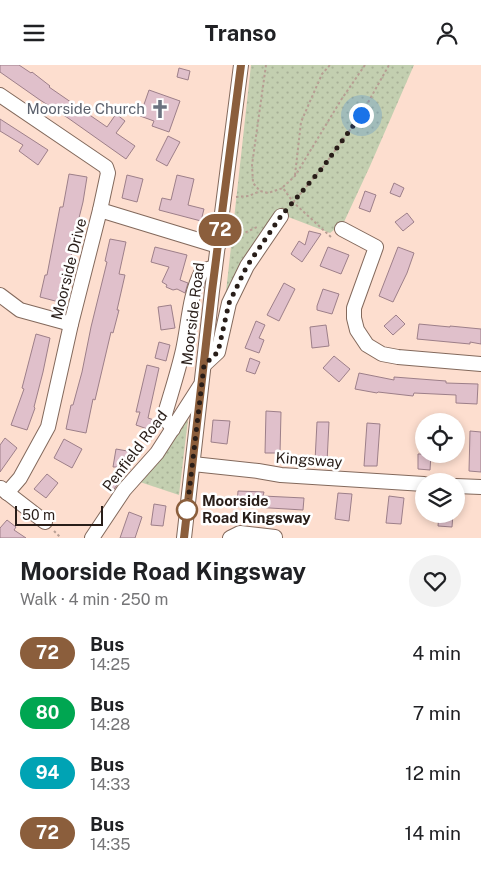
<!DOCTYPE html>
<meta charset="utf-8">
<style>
body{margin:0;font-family:"Public Sans",sans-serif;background:#f2f2f2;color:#202124;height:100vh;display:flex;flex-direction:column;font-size:19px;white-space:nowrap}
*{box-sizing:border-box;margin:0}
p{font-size:16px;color:#757577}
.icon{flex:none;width:28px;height:28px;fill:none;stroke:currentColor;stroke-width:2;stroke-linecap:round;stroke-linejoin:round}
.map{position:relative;height:473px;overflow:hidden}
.drawer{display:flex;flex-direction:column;background:#fff;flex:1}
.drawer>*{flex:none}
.badge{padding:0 10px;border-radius:16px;font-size:18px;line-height:32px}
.controls{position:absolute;left:415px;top:348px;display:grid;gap:10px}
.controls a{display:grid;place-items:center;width:50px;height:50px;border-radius:50%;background:#fff;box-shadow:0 2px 8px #0003;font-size:25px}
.scale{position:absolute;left:15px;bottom:12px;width:88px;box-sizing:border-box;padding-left:5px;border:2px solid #281d18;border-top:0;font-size:14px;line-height:18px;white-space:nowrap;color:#281d18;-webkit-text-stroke:4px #fff;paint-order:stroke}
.you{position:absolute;width:25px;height:25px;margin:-12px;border:4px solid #fff;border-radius:50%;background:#1a73e8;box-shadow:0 0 0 8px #1a73e833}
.map>.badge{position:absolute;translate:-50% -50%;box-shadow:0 0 0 2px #fff}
.round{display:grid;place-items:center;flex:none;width:52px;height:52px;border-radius:26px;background:#f2f2f2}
.summary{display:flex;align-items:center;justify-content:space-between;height:85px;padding:0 20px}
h1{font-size:24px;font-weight:700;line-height:38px}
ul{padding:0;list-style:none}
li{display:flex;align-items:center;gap:15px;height:60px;padding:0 20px}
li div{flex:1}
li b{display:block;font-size:19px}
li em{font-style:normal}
li .badge{min-width:55px;font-weight:700;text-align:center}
header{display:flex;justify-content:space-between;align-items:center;height:65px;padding:0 20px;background:#fff;font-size:22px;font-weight:700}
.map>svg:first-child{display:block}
.green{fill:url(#green-dots)}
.building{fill:#e0c0cb;stroke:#9d7f89}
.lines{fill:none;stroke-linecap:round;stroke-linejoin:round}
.minor-casing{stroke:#83695c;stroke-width:16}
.path{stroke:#b79e93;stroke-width:2;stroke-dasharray:2.5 2.5;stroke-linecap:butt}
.minor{stroke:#fff;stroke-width:14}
.line-casing{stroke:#fff;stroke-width:11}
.line{stroke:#8b5e3c;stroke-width:8}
.walk{stroke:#281d18;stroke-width:5;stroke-dasharray:0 9}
.stop-dot{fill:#fff;stroke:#8b5e3c;stroke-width:2.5}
.labels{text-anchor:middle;stroke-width:5;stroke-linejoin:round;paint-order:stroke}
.worship-label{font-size:15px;fill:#5b616d;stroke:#fff;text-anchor:end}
.street-label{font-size:15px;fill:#281d18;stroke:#fff}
.stop-label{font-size:15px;font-weight:bold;fill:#281d18;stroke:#fff;text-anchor:start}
</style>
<header><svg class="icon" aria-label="menu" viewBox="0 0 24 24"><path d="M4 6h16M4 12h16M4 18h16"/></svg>Transo<svg class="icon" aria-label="person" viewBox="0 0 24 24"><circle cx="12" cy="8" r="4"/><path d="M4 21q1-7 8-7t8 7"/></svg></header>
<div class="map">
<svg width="481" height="473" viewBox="0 0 481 473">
<defs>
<pattern id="green-dots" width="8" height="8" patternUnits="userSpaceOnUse" patternTransform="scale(1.25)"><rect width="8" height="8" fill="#c3cfb0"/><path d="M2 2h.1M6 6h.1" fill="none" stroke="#a8b197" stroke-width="1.8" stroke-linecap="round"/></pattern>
</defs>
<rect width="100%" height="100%" fill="#fddecf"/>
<!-- green -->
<g class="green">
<polygon points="251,0 414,0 370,101 344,157 330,168 278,148 244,194 226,227"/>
<polygon points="189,346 179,430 140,417"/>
</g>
<!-- building -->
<g class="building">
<polygon points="0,0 19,0 31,8 32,7 50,21 49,22 107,62 116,49 125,56 116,68 135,81 126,94 68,53 40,35 0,7"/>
<polygon points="179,3 190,6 188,15 177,12"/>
<polygon points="149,25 180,36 169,67 152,61 154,56 140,51"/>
<polygon points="0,54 48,85 38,100 19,86 23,80 0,66"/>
<polygon points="168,71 180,77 167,101 156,95"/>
<polygon points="69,109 87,112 83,137 75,169 69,203 67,202 59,237 40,232 45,210 47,210 60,142 63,142"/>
<polygon points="127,110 143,114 137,137 122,133"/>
<polygon points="177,110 194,114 188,140 204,144 201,156 159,145 162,133 171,135"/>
<polygon points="394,118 404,123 400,132 390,128"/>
<polygon points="365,126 376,130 370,147 359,143"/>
<polygon points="407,148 414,157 403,166 395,157"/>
<polygon points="309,166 321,169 302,197 291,189 299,176 305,180"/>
<polygon points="110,174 126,177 119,209 125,210 117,245 119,245 113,268 111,267 95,335 93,334 86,368 66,364 71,340 73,340 82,307 91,262 107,197 105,196"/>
<polygon points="155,182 187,190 180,215 188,218 185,228 177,224 173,225 166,222 167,220 162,217 169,202 151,197"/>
<polygon points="328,182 349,190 341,209 320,201"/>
<polygon points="398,182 414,188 407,208 393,237 379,231"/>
<polygon points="284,218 295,224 279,256 267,250"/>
<polygon points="323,224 339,229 332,249 317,245 317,241"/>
<polygon points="171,240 175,263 161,265 158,242"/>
<polygon points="396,250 405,259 393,270 384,261"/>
<polygon points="256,256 265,260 259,273 264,275 259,288 245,283"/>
<polygon points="419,259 450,262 450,261 481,264 481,279 470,277 470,279 417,274"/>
<polygon points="326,260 329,281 312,283 310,262"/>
<polygon points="36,269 50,273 43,307 34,342 35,343 27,365 11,360 24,324 22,323"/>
<polygon points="159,277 170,280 166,296 155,293"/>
<polygon points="334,291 350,304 339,317 323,303"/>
<polygon points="250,293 260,297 255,309 246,306"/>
<polygon points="147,300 159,303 148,353 157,356 153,366 136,360 140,347 136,347"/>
<polygon points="359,308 394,315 394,312 446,316 446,318 478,319 477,339 456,338 456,330 414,328 413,331 378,327 377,328 355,324"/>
<polygon points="266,346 281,347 280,388 265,388"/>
<polygon points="213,355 230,356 227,379 211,377"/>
<polygon points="317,357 329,357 327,397 315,396"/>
<polygon points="367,358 380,359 377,401 364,401"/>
<polygon points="470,366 481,367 481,407 469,406"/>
<polygon points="5,373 17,383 0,407 0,380"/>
<polygon points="64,374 82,384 72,403 54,393"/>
<polygon points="116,384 133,387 130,405 128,404 112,427 105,423 117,402 113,402"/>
<polygon points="418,389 431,389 430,405 418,404"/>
<polygon points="47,409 58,418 46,433 34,424"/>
<polygon points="238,426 264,427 263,431 304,433 303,445 237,441"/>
<polygon points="338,428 352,429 349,456 335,454"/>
<polygon points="389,431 404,433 401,459 386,458"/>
<polygon points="154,439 166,441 163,461 151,460"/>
<polygon points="129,447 142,452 135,473 120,473"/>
<polygon points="439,449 453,449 452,462 438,461"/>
<polygon points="7,455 16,462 14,465 26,473 0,473 0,463"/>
</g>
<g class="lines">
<!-- minor casing -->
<g class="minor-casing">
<g id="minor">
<polyline points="0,30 106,102 108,108 100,145 71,259 48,362 20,413 7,428"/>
<polyline points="100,145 218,181"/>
<polyline points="342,164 376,182 354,243 354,253 357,265 367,280 382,289 398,292 481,299"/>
<polyline points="0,230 20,245 71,259"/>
<polyline points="204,300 218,287 229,238 247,201 281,151"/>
<path d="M 173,364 L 165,353 L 165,349 C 171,328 178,307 183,285 C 189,258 189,231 202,206 L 215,202"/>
<polyline points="193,399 258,406 281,410 424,419"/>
<polyline points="456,421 481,422"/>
<polyline points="1,423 45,457"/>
<polyline points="92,473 124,425 157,388 200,321"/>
<polyline points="184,473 212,226 241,0"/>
<polyline points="230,473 240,468 275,472"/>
</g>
</g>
<!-- path -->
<g class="path">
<polyline points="266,0 252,100 253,118 260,126 268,128 283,123 293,137 331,172 332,171"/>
<polyline points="295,110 301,57 322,9 330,0"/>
<polyline points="283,122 295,111 341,35 365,0"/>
<polyline points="236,132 249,131 260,126"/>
<polyline points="290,141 323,102 361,50 389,0"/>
<polyline points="232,174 257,162"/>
<polyline points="54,466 61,473"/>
</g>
<!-- minor -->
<use href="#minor" class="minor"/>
</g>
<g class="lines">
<!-- line casing -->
<g class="line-casing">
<polyline id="line" points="184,473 212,226 241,0"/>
</g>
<!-- line -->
<use href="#line" class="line"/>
<!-- walk -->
<polyline class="walk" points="187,445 204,300 218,287 229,238 247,201 281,151 323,102 361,50"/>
</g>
<!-- icons -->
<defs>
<g id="church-bare" transform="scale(1.5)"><path d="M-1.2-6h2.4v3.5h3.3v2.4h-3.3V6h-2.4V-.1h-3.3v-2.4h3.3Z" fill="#6b7280" stroke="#fff" stroke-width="2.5" paint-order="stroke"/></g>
</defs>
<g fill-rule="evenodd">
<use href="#church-bare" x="160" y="44"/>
</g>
<!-- markers -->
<circle class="stop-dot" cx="187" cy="445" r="10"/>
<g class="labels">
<!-- worship labels -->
<g class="worship-label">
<text x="145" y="49">Moorside Church</text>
</g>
<!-- street labels -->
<g class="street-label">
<text transform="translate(69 204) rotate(-76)" y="5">Moorside Drive</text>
<text transform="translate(193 249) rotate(-83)" y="5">Moorside Road</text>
<text transform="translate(135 386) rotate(-53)" y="5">Penfield Road</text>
<text transform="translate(309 395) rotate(4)" y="5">Kingsway</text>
</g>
<!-- stop labels -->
<g class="stop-label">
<text x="202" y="441">Moorside<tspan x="202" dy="17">Road Kingsway</tspan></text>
</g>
</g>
</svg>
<div class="controls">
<a><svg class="icon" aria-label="locate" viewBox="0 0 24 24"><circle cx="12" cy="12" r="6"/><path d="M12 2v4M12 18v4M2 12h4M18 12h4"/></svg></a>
<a><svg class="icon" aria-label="layers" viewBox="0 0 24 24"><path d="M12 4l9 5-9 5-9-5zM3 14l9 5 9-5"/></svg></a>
</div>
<div class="scale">50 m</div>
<div class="you" style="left:361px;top:50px"></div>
<b class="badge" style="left:220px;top:165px;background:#8b5e3c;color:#fff">72</b>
</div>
<section class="drawer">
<div class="summary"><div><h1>Moorside Road Kingsway</h1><p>Walk · 4 min · 250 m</p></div><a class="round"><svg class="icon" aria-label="heart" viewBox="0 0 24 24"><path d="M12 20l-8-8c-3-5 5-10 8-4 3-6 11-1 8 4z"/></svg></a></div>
<ul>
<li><span class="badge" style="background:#8b5e3c;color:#fff">72</span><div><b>Bus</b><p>14:25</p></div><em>4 min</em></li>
<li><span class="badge" style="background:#00a651;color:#fff">80</span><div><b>Bus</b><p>14:28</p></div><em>7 min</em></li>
<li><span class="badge" style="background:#00a3b4;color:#fff">94</span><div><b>Bus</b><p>14:33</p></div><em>12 min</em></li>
<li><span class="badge" style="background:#8b5e3c;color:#fff">72</span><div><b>Bus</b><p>14:35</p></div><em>14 min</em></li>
</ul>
</section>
